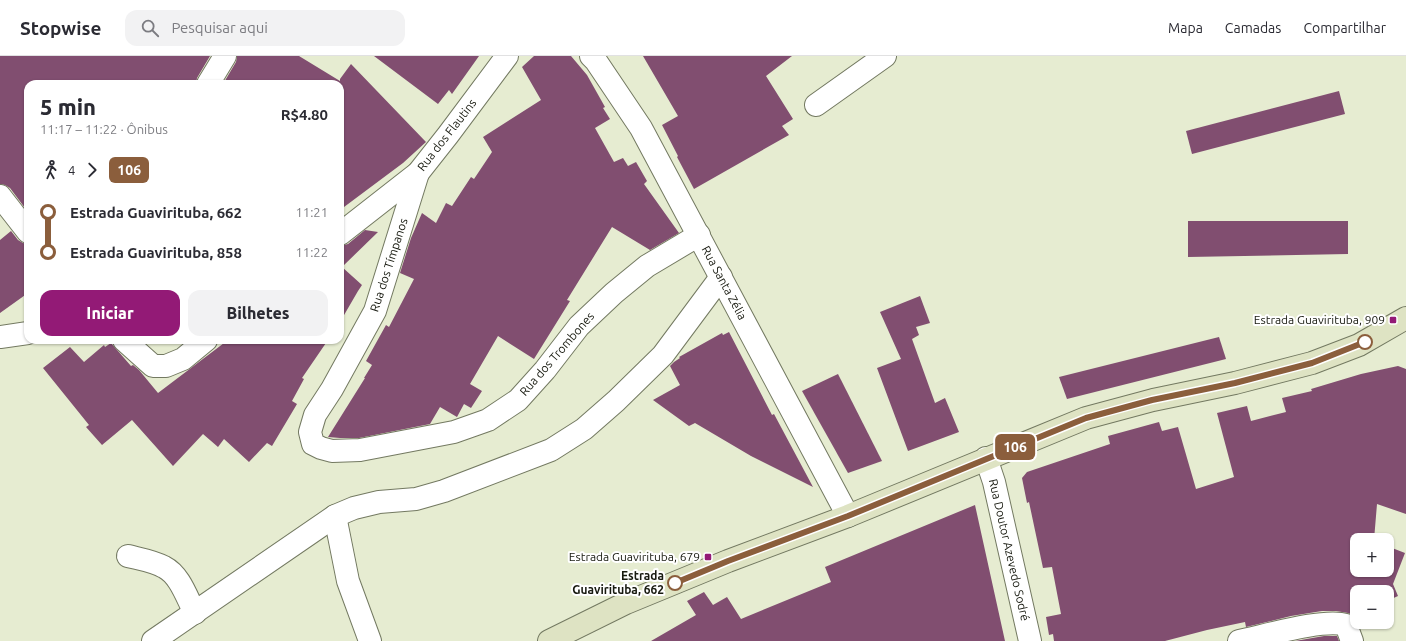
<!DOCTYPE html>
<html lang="pt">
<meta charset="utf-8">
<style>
body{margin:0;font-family:Ubuntu,sans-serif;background:#f2f2f3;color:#2b2b33;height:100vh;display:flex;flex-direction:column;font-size:15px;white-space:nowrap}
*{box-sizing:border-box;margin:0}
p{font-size:13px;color:#7c7c81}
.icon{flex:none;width:22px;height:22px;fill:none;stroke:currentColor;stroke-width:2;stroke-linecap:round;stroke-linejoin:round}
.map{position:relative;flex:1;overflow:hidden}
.sheet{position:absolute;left:24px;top:24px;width:320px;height:264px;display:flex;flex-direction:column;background:#fff;border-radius:12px;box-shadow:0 1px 3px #0004}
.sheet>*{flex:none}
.badge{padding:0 8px;border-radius:6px;font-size:14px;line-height:26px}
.tools{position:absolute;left:1350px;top:477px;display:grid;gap:8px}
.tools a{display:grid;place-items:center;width:44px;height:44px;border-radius:8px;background:#fff;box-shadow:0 1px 3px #0004;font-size:20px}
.map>.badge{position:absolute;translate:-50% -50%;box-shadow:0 0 0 2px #fff}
.legs{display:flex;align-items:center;gap:6px;height:44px;padding:0 16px;font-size:13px}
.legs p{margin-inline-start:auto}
.head{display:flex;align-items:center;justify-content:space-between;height:68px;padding:0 16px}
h1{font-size:22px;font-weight:800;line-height:30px}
.primary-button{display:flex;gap:8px;margin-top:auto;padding:8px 16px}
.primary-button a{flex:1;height:46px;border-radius:12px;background:#931a76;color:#fff;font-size:16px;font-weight:800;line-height:46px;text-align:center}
.primary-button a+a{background:#f2f2f3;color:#2b2b33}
ul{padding:0 16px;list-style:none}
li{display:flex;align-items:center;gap:14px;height:40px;font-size:15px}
li i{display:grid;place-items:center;width:6px;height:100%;margin:0 5px;background:currentColor}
li i::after{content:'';width:10px;height:10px;margin:-5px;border:3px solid;border-radius:50%;background:#fff}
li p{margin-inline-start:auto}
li:first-child i{background:linear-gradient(#0000 50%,currentColor 0)}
li:last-child i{background:linear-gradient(currentColor 50%,#0000 0)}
header{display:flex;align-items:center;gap:24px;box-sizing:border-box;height:56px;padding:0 20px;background:#fff;border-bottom:1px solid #e1e1e2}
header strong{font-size:19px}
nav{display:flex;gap:22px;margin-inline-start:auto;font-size:14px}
.search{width:280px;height:36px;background:#f2f2f3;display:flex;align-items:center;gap:10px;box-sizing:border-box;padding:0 14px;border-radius:12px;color:#7c7c81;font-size:15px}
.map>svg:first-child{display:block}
.building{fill:#814e70}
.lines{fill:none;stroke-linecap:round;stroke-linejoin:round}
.street-casing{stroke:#737961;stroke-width:24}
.secondary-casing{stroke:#737961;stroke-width:24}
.street{stroke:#fff;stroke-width:22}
.secondary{stroke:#dee3c3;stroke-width:22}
.line-1-casing{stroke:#fff;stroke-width:9}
.line-1{stroke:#8b5e3c;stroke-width:6}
.poi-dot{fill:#931a76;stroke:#fff;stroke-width:1.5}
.stop-1-dot{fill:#fff;stroke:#8b5e3c;stroke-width:2}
.labels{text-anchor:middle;stroke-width:4;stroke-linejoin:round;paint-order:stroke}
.street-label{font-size:12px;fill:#17190f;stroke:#fff}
.poi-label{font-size:12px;fill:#17190f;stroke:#fff;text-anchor:end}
.stop-label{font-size:12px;font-weight:bold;fill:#17190f;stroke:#fff;text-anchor:end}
</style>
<header>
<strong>Stopwise</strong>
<div class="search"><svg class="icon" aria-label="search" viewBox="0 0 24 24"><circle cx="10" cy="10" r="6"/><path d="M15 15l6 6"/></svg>Pesquisar aqui</div>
<nav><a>Mapa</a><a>Camadas</a><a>Compartilhar</a></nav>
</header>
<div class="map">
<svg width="1406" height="585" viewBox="0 0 1406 585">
<rect width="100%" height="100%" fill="#e6ecd1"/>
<!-- building -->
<g class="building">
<polygon points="0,0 210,0 197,22 196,28 28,28 28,156 10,132 5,129 0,128"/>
<polygon points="237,0 299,0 340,25 340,23 351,8 426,86 403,107 340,154 340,28 223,28 236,6"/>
<polygon points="374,0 479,0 452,38 449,34 438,48"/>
<polygon points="534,0 571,0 587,19 605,51 603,52 610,63 595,72 614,106 623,102 628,110 636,106 647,125 644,128 679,177 650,194 612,171 567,244 570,245 534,303 498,280 470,328 482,335 471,352 464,348 457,361 440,351 430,368 359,382 340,382 328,381 365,322 364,322 372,309 366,305 386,269 389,271 414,223 400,217 411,182 422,157 436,167 446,147 452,150 471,121 474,123 492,96 483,81 541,44 522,11"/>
<polygon points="643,0 792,0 766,20 793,63 782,70 789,79 694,133 677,101 678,100 662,69 678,60"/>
<polygon points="1339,35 1345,58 1192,98 1186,75"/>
<polygon points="1188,165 1348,165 1348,198 1188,201"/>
<polygon points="365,174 378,176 342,211 362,229 358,235 340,266 340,190 348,188"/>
<polygon points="11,175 18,184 23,187 28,188 28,237 0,257 0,184"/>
<polygon points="920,240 930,267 916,271 919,279 912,283 935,347 945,342 959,376 908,395 877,312 901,303 880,256"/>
<polygon points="729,276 772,359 774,358 813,431 751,400 695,367 689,370 653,344 680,329 670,310 674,306 680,302 679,301 722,277 723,279"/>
<polygon points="1219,281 1226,303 1067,343 1059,321"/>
<polygon points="228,284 328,284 302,322 304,323 292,345 297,348 272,390 267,387 249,406 224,383 218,391 203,378 173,410 132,364 102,389 86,371 89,369 43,312 70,291 84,306 104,289 105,291 111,287 131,310 133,309 139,314 158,337"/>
<polygon points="1398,310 1406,313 1406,458 1377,448 1374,484 1357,484 1357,514 1387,514 1387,490 1405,497 1393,528 1398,540 1387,545 1387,536 1357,536 1357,564 1354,559 1348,557 1336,555 1322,555 1291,560 1246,571 1245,566 1207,574 1165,585 1054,585 1053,578 1049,579 1046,561 1061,558 1052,511 1043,512 1029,446 1027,447 1022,422 1027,416 1110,388 1108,380 1159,366 1162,375 1178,371 1196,433 1234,421 1217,357 1247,350 1251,365 1286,356 1282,342 1312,335 1311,333 1361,318"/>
<polygon points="838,318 882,405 848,417 802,335"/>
<polygon points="975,449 1005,585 651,585 696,559 687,545 704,536 713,549 727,541 741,563 831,526 825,511"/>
<polygon points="1324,580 1337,580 1339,585 1295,585"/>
</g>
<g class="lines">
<!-- street casing -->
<g class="street-casing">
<g id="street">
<polyline points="591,0 596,5 641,72 848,460"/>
<polyline points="208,28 225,0"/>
<polyline points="816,49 885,0"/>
<polyline points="418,117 375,255 332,333 315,359 310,376 313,388 321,392 332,395 360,394 454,376 488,364 518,344 545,314 579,270 614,237 647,210 699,179"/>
<polyline points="0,140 28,176"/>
<polyline points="340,178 418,117 448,79 507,0"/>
<polyline points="0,281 28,277"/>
<polyline points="124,284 153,310 166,310 183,303 206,284"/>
<polyline points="986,402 994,426 1030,585"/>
<polyline points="335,460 348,525 370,585"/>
<path d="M 128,500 C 140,503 153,505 164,511 C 180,519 187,542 195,557"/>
<polyline points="153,585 335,460 354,452 379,446 416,443 444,435 551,394 584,373 616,345 663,299 721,221"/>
<path d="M 1239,585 C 1264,580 1324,562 1346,569 L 1352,585"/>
</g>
</g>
<!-- secondary casing -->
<g class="secondary-casing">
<polyline id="secondary" points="549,585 626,547 728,505 848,460 1086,362 1153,344 1235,327 1312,307 1359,289 1406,262"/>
</g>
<!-- street -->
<use href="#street" class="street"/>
<!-- secondary -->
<use href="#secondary" class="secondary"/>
</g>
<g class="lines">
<!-- line-1 casing -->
<g class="line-1-casing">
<polyline id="line-1" points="675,527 728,505 848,460 1086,362 1152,344 1235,327 1312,307 1365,286"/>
</g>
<!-- line-1 -->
<use href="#line-1" class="line-1"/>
</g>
<!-- markers -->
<g class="poi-dot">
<rect x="1389" y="260" width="8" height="8" rx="2"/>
<rect x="704" y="497" width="8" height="8" rx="2"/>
</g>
<g class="stop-1-dot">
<circle cx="1365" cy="286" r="7"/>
<circle cx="675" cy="527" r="7"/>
</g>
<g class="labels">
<!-- street labels -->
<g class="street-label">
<text transform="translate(447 79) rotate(-52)" y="4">Rua dos Flautins</text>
<text transform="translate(389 209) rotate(-72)" y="4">Rua dos Tímpanos</text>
<text transform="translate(724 227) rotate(62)" y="4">Rua Santa Zélia</text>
<text transform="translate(557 298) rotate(-49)" y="4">Rua dos Trombones</text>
<text transform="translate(1009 494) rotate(77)" y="4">Rua Doutor Azevedo Sodré</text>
</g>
<!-- poi labels -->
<g class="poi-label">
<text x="1385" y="268">Estrada Guavirituba, 909</text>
<text x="700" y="505">Estrada Guavirituba, 679</text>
</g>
<!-- stop labels -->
<g class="stop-label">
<text x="664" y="524">Estrada<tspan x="664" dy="14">Guavirituba, 662</tspan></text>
</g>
</g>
</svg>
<div class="tools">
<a>+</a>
<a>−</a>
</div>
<b class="badge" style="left:1015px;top:391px;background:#8b5e3c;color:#fff">106</b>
<section class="sheet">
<div class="head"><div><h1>5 min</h1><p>11:17 – 11:22 · Ônibus</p></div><b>R$4.80</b></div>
<div class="legs"><svg class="icon" aria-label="walk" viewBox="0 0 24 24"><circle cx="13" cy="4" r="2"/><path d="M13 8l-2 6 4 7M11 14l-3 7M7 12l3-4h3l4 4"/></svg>4<svg class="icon" aria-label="forward" viewBox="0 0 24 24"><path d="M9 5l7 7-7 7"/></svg><b class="badge" style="background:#8b5e3c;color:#fff">106</b></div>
<ul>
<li><i style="color:#8b5e3c"></i><b>Estrada Guavirituba, 662</b><p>11:21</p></li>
<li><i style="color:#8b5e3c"></i><b>Estrada Guavirituba, 858</b><p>11:22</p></li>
</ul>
<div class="primary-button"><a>Iniciar</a><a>Bilhetes</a></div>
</section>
</div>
